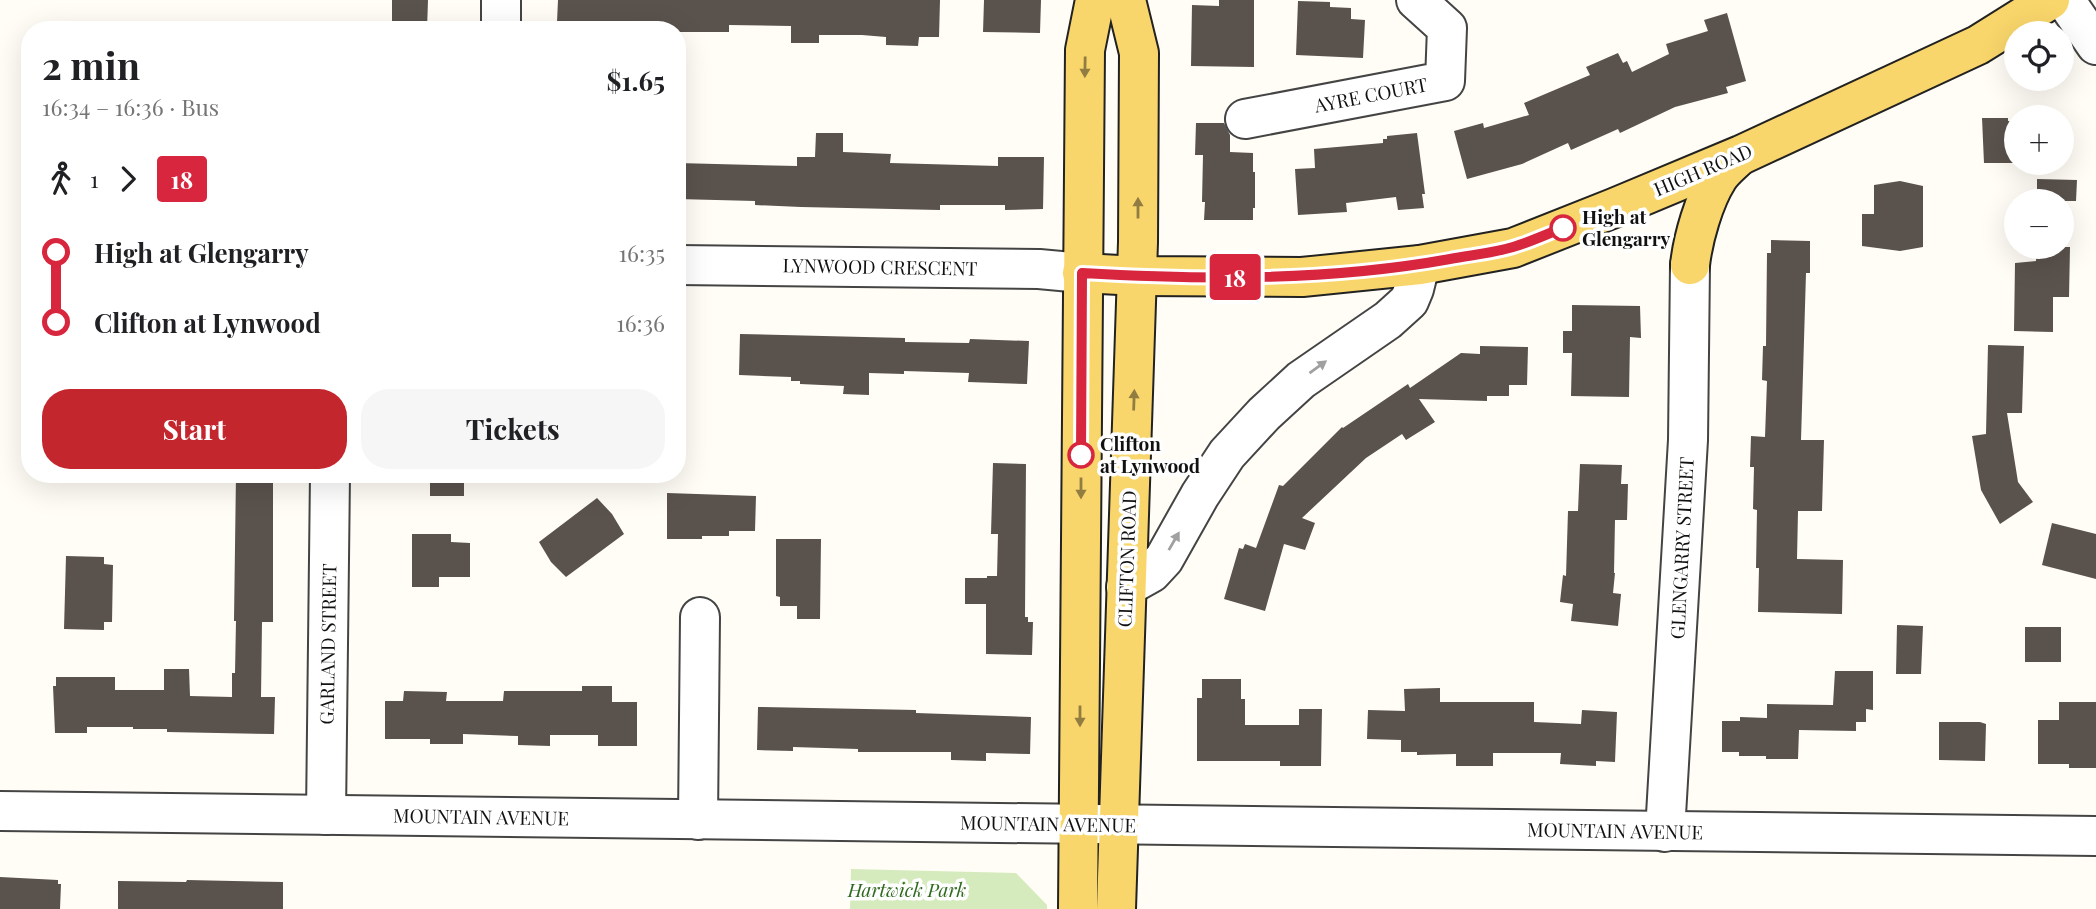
<!DOCTYPE html>
<meta charset="utf-8">
<style>
body{margin:0;font-family:"Playfair Display",serif;background:#f6f6f6;color:#202124;height:100vh;display:flex;flex-direction:column;font-size:26px;white-space:nowrap}
*{box-sizing:border-box;margin:0}
p{font-size:23px;color:#757577}
.icon{flex:none;width:38px;height:38px;fill:none;stroke:currentColor;stroke-width:2;stroke-linecap:round;stroke-linejoin:round}
.map{position:relative;flex:1;overflow:hidden}
.details{position:absolute;left:21px;top:21px;width:665px;height:462px;display:flex;flex-direction:column;background:#fff;border-radius:28px;box-shadow:0 7px 28px #0002}
.details>*{flex:none}
.badge{padding:0 14px;border-radius:5px;font-size:24px;line-height:46px}
.tools{position:absolute;left:2004px;top:21px;display:grid;gap:14px}
.tools a{display:grid;place-items:center;width:70px;height:70px;border-radius:50%;background:#fff;box-shadow:0 7px 28px #0002;font-size:35px}
.map>.badge{position:absolute;translate:-50% -50%;box-shadow:0 0 0 4px #fff}
.legs{display:flex;align-items:center;gap:10px;height:77px;padding:0 21px;font-size:23px}
.legs p{margin-inline-start:auto}
.summary{display:flex;align-items:center;justify-content:space-between;height:119px;padding:0 21px}
h1{font-size:38px;font-weight:700;line-height:52px}
.primary-button{display:flex;gap:14px;margin-top:auto;padding:14px 21px}
.primary-button a{flex:1;height:80px;border-radius:28px;background:#c4262e;color:#fff;font-size:28px;font-weight:700;line-height:80px;text-align:center}
.primary-button a+a{background:#f6f6f6;color:#202124}
ul{padding:0 21px;list-style:none}
li{display:flex;align-items:center;gap:24px;height:70px;font-size:26px}
li i{display:grid;place-items:center;width:10px;height:100%;margin:0 9px;background:currentColor}
li i::after{content:'';width:18px;height:18px;margin:-9px;border:5px solid;border-radius:50%;background:#fff}
li p{margin-inline-start:auto}
li:first-child i{background:linear-gradient(#0000 50%,currentColor 0)}
li:last-child i{background:linear-gradient(currentColor 50%,#0000 0)}
.map>svg:first-child{display:block}
.green{fill:#d5ebbd}
.building{fill:#5a524d}
.lines{fill:none;stroke-linecap:round;stroke-linejoin:round}
.minor-casing{stroke:#444;stroke-width:42}
.major-casing{stroke:#222;stroke-width:42}
.minor{stroke:#fff;stroke-width:38}
.major{stroke:#f9d66b;stroke-width:38}
.oneway{fill:#917d42}
.oneway2{fill:#a0a0a0}
.line-1-casing{stroke:#fff;stroke-width:16}
.line-1{stroke:#d7263d;stroke-width:10}
.stop-1-dot{fill:#fff;stroke:#d7263d;stroke-width:3.5}
.labels{text-anchor:middle;stroke-width:7;stroke-linejoin:round;paint-order:stroke}
.street-label{font-size:19px;fill:#111;stroke:#fff}
.stop-label{font-size:19px;font-weight:bold;fill:#111;stroke:#fff;text-anchor:start}
.park-label{font-size:19px;font-style:italic;fill:#2f6b1f;stroke:#fff}
</style>
<div class="map">
<svg width="2096" height="909" viewBox="0 0 2096 909">
<rect width="100%" height="100%" fill="#fffdf5"/>
<!-- green -->
<polygon class="green" points="851,869 1016,873 1047,905 1047,909 850,909"/>
<!-- building -->
<g class="building">
<polygon points="392,0 428,0 427,30 392,30"/>
<polygon points="558,0 940,0 939,37 919,37 918,46 886,45 886,37 862,35 819,35 819,43 791,43 791,26 729,25 729,32 677,32 677,30 653,30 653,27 557,22"/>
<polygon points="984,0 1041,0 1040,33 983,32"/>
<polygon points="1219,0 1254,0 1254,67 1191,66 1192,5 1219,6"/>
<polygon points="1298,1 1330,2 1330,7 1351,8 1351,19 1365,20 1363,58 1296,55"/>
<polygon points="1727,13 1746,81 1726,87 1728,93 1675,107 1620,133 1618,129 1571,150 1568,143 1522,164 1467,179 1454,131 1483,123 1484,128 1529,115 1524,103 1590,75 1586,67 1618,53 1623,63 1627,61 1632,72 1669,54 1666,44 1708,31 1704,20"/>
<polygon points="1982,118 2008,118 2008,121 2016,121 2016,163 1984,163"/>
<polygon points="1196,123 1224,123 1230,135 1230,152 1253,153 1253,172 1255,172 1255,208 1253,208 1253,220 1204,220 1205,202 1202,202 1203,155 1195,155"/>
<polygon points="816,133 843,133 843,152 891,154 890,163 998,166 998,157 1044,157 1043,209 1005,210 1005,205 940,205 940,210 801,207 755,205 755,201 677,199 677,163 797,166 797,157 815,157"/>
<polygon points="1417,133 1425,194 1422,194 1424,208 1398,210 1396,197 1346,203 1347,212 1298,215 1295,169 1315,168 1314,149 1383,143 1383,139 1387,139 1387,136"/>
<polygon points="2037,179 2077,180 2076,201 2037,201"/>
<polygon points="1900,181 1923,186 1923,247 1900,251 1862,246 1862,214 1874,214 1874,185"/>
<polygon points="1771,240 1810,241 1810,273 1806,273 1801,440 1824,440 1822,511 1798,511 1797,559 1843,560 1842,614 1758,612 1759,568 1756,568 1757,510 1753,509 1754,467 1750,467 1751,436 1765,437 1767,381 1762,380 1763,346 1766,346 1767,253 1771,253"/>
<polygon points="2037,247 2070,247 2069,297 2053,297 2053,332 2014,331 2015,263 2036,261"/>
<polygon points="1572,305 1640,306 1641,338 1630,337 1629,397 1571,396 1572,353 1563,353 1563,331 1572,331"/>
<polygon points="740,334 905,338 905,342 969,343 970,339 1029,341 1027,384 968,382 969,373 904,371 904,374 869,373 869,395 843,394 844,386 800,384 800,381 791,381 791,377 739,375"/>
<polygon points="1988,345 2024,346 2022,413 2007,413 2018,482 2033,502 2000,524 1981,490 1972,436 1986,434"/>
<polygon points="1480,346 1528,347 1527,385 1509,385 1509,396 1487,396 1487,401 1419,399 1435,422 1406,440 1402,434 1366,458 1302,518 1315,523 1305,550 1284,544 1265,611 1224,599 1239,548 1243,549 1245,544 1256,548 1279,485 1283,486 1342,427 1343,428 1408,384 1410,388 1461,353 1480,354"/>
<polygon points="993,463 1026,464 1025,617 1028,617 1028,622 1033,622 1032,655 986,654 986,604 965,604 965,578 987,578 987,576 997,576 998,534 991,534"/>
<polygon points="1580,464 1622,465 1621,484 1628,484 1627,520 1615,520 1614,573 1615,573 1613,593 1621,594 1618,626 1571,621 1573,604 1560,602 1563,575 1566,576 1568,511 1578,511"/>
<polygon points="236,474 273,474 273,622 262,622 261,697 275,697 274,734 167,732 167,729 133,729 133,727 87,727 87,733 55,733 53,686 56,686 56,677 115,677 115,690 164,690 164,669 189,669 190,696 232,697 232,673 235,673 236,621 234,621"/>
<rect x="430" y="474" width="34" height="22"/>
<polygon points="667,493 756,496 755,531 729,531 729,536 702,536 702,539 667,539"/>
<polygon points="597,498 612,514 624,534 566,577 551,562 539,542"/>
<polygon points="2052,523 2096,534 2096,579 2042,565"/>
<polygon points="412,534 451,534 451,542 470,543 470,577 439,577 439,587 412,587"/>
<polygon points="776,539 821,539 820,619 797,619 797,606 780,606 780,597 776,596"/>
<polygon points="66,556 104,557 104,564 113,565 112,622 104,622 104,630 64,629"/>
<polygon points="1897,625 1923,626 1921,674 1896,674"/>
<rect x="2025" y="627" width="36" height="35"/>
<polygon points="1835,671 1873,671 1873,710 1866,709 1866,722 1856,722 1856,731 1799,730 1798,759 1766,759 1766,756 1739,756 1739,752 1722,752 1722,721 1740,721 1740,717 1767,718 1767,704 1833,705"/>
<polygon points="1202,679 1241,679 1241,699 1245,699 1245,725 1299,725 1299,709 1322,709 1321,766 1280,766 1280,761 1197,761 1197,698 1202,698"/>
<polygon points="582,686 612,686 612,702 637,702 637,746 598,746 598,735 550,735 550,746 518,745 518,736 463,734 463,744 430,744 430,739 385,739 385,701 403,701 404,691 447,692 446,701 503,701 504,691 582,691"/>
<polygon points="1440,688 1440,702 1534,702 1534,722 1581,724 1582,710 1617,712 1615,762 1596,761 1596,766 1560,764 1561,753 1493,753 1493,766 1456,766 1456,754 1417,755 1417,752 1401,752 1401,740 1367,739 1368,710 1405,711 1404,689"/>
<polygon points="2059,702 2096,702 2096,768 2069,768 2069,764 2038,764 2038,720 2059,720"/>
<polygon points="758,707 916,710 916,713 1031,717 1030,754 986,753 986,761 951,760 951,752 858,752 858,749 793,747 793,751 757,750"/>
<polygon points="1939,722 1980,722 1986,724 1985,761 1939,760"/>
<polygon points="0,877 58,880 58,884 61,884 60,909 0,909"/>
<polygon points="187,880 283,882 283,909 118,909 118,881 186,882"/>
</g>
<g class="lines">
<!-- minor casing -->
<g class="minor-casing">
<g id="minor">
<polyline points="501,0 501,30"/>
<polyline points="2065,0 2096,45"/>
<polyline points="1245,119 1445,81 1447,28 1416,0"/>
<polyline points="677,265 1039,269 1082,273"/>
<polyline points="1126,587 1151,573 1164,559 1200,495 1227,454 1264,414 1301,380 1388,320 1409,301 1414,289 1420,265"/>
<polyline points="0,811 2096,836"/>
<polyline points="326,815 330,474"/>
<polyline points="698,820 700,617"/>
<polyline points="1665,832 1688,440 1690,265"/>
</g>
</g>
<!-- major casing -->
<g class="major-casing">
<g id="major">
<path d="M 1690,265 C 1693,238 1704,200 1718,178 C 1723,170 1731,164 1738,157"/>
<polyline points="1082,273 1138,276 1302,277 1420,265 1513,248 1614,208 1741,155 1978,45 2050,0"/>
<polyline points="1078,909 1085,50 1095,0"/>
<polyline points="1116,909 1138,242 1139,53 1126,0"/>
</g>
</g>
<!-- minor -->
<use href="#minor" class="minor"/>
<!-- major -->
<use href="#major" class="major"/>
</g>
<!-- one-way arrows -->
<defs><path id="oneway-solid" d="M-6-.8H1V-3.2L6.5 0L1 3.2V.8H-6Z" transform="scale(1.75)"/></defs>
<g class="oneway">
<use href="#oneway-solid" transform="translate(1085 67) rotate(91)"/>
<use href="#oneway-solid" transform="translate(1138 208) rotate(-90)"/>
<use href="#oneway-solid" transform="translate(1134 400) rotate(-88)"/>
<use href="#oneway-solid" transform="translate(1081 488) rotate(90)"/>
<use href="#oneway-solid" transform="translate(1080 716) rotate(90)"/>
</g>
<g class="oneway2">
<use href="#oneway-solid" transform="translate(1318 367) rotate(-36)"/>
<use href="#oneway-solid" transform="translate(1174 541) rotate(-60)"/>
</g>
<g class="lines">
<!-- line-1 casing -->
<g class="line-1-casing">
<path id="line-1" d="M 1081,455 L 1082,273 C 1205,280 1329,281 1450,259 C 1471,255 1493,253 1513,247 C 1530,242 1547,234 1563,228"/>
</g>
<!-- line-1 -->
<use href="#line-1" class="line-1"/>
</g>
<!-- markers -->
<g class="stop-1-dot">
<circle cx="1563" cy="228" r="12"/>
<circle cx="1081" cy="455" r="12"/>
</g>
<g class="labels">
<!-- street labels -->
<g class="street-label">
<text transform="translate(1371 95) rotate(-11)" y="7">AYRE COURT</text>
<text transform="translate(1703 170) rotate(-23)" y="7">HIGH ROAD</text>
<text transform="translate(880 267) rotate(1)" y="7">LYNWOOD CRESCENT</text>
<text transform="translate(1682 548) rotate(-87)" y="7">GLENGARRY STREET</text>
<text transform="translate(1127 559) rotate(-88)" y="7">CLIFTON ROAD</text>
<text transform="translate(328 644) rotate(-89)" y="7">GARLAND STREET</text>
<text transform="translate(481 817) rotate(1)" y="7">MOUNTAIN AVENUE</text>
<text transform="translate(1048 824) rotate(1)" y="7">MOUNTAIN AVENUE</text>
<text transform="translate(1615 831) rotate(1)" y="7">MOUNTAIN AVENUE</text>
</g>
<!-- stop labels -->
<g class="stop-label">
<text x="1582" y="224">High at<tspan x="1582" dy="22">Glengarry</tspan></text>
<text x="1100" y="451">Clifton<tspan x="1100" dy="22">at Lynwood</tspan></text>
</g>
<!-- park labels -->
<g class="park-label">
<text x="907" y="897">Hartwick Park</text>
</g>
</g>
</svg>
<div class="tools">
<a><svg class="icon" aria-label="locate" viewBox="0 0 24 24"><circle cx="12" cy="12" r="6"/><path d="M12 2v4M12 18v4M2 12h4M18 12h4"/></svg></a>
<a>+</a>
<a>−</a>
</div>
<b class="badge" style="left:1235px;top:277px;background:#d7263d;color:#fff">18</b>
<section class="details">
<div class="summary"><div><h1>2 min</h1><p>16:34 – 16:36 · Bus</p></div><b>$1.65</b></div>
<div class="legs"><svg class="icon" aria-label="walk" viewBox="0 0 24 24"><circle cx="13" cy="4" r="2"/><path d="M13 8l-2 6 4 7M11 14l-3 7M7 12l3-4h3l4 4"/></svg>1<svg class="icon" aria-label="forward" viewBox="0 0 24 24"><path d="M9 5l7 7-7 7"/></svg><b class="badge" style="background:#d7263d;color:#fff">18</b></div>
<ul>
<li><i style="color:#d7263d"></i><b>High at Glengarry</b><p>16:35</p></li>
<li><i style="color:#d7263d"></i><b>Clifton at Lynwood</b><p>16:36</p></li>
</ul>
<div class="primary-button"><a>Start</a><a>Tickets</a></div>
</section>
</div>
